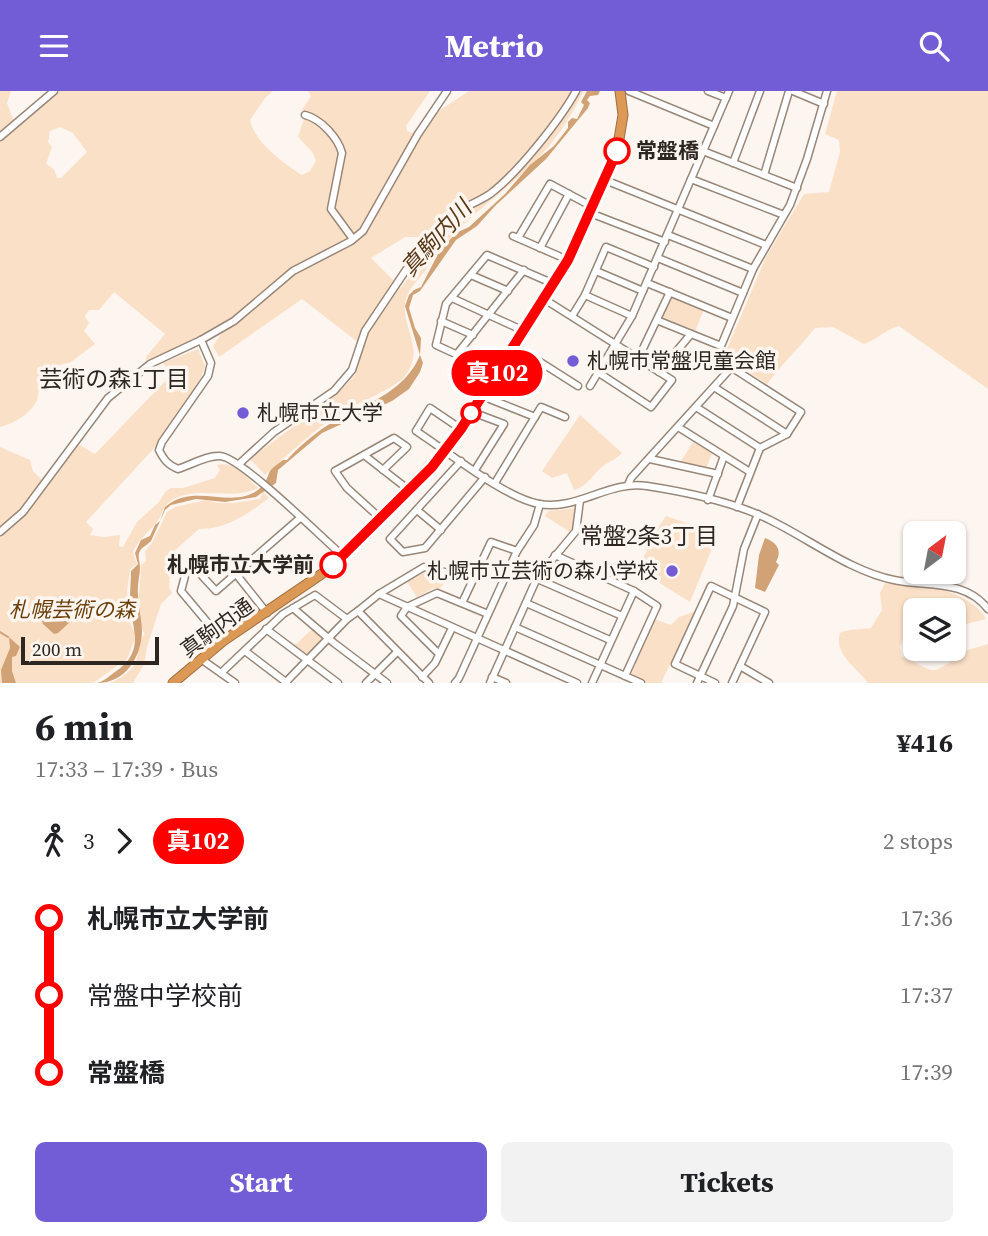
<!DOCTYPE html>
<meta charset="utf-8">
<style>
body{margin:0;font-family:"Source Serif 4","Noto Sans JP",serif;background:#f2f2f2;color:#202124;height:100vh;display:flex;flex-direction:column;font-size:26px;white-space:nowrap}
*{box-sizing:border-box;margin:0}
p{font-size:23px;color:#757577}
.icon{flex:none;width:38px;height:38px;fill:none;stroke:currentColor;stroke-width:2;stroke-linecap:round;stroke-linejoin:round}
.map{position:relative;height:592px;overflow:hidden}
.drawer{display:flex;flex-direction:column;background:#fff;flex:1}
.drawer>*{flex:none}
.badge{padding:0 14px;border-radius:23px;font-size:24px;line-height:46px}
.needle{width:46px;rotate:32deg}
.fabs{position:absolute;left:903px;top:430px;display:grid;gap:14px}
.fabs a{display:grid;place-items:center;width:63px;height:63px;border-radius:10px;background:#fff;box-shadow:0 2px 5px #0004;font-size:35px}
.scale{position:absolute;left:21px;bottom:18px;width:138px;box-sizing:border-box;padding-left:7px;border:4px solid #2e2721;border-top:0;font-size:19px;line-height:24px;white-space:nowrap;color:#2e2721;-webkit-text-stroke:5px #fdf5ef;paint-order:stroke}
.map>.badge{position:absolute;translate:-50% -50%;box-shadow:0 0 0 4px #fff}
.legs{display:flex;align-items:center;gap:10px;height:77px;padding:0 35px;font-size:23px}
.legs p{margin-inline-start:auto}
.overview{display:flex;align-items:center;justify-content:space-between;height:119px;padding:0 35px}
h1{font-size:38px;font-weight:700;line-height:52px}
.button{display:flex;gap:14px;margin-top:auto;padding:14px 35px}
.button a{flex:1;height:80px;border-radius:10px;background:#735dd7;color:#fff;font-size:28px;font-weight:700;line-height:80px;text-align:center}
.button a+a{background:#f2f2f2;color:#202124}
ul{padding:0 35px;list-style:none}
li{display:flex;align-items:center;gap:24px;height:77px;font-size:26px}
li i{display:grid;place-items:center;width:10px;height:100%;margin:0 9px;background:currentColor}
li i::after{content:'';width:18px;height:18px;margin:-9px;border:5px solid;border-radius:50%;background:#fff}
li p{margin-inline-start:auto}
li:first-child i{background:linear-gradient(#0000 50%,currentColor 0)}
li:last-child i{background:linear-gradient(currentColor 50%,#0000 0)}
header{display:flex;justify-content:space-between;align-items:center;height:91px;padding:0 35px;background:#735dd7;color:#fff;font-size:32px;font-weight:700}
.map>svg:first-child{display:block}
.green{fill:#fbe0c8;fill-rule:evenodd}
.water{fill:#d1a276}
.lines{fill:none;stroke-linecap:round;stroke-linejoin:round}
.stream{stroke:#d1a276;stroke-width:2}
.minor-casing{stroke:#988778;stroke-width:9}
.highway-casing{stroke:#9f7043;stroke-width:11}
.minor{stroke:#fff;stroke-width:6}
.highway{stroke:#dc9855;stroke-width:9}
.line-1-casing{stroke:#fff;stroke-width:16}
.line-1{stroke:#f00;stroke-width:10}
.stop-1-dot{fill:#fff;stroke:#f00;stroke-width:3.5}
.poi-dot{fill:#735dd7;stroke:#fdf5ef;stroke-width:2.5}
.labels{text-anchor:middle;stroke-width:7;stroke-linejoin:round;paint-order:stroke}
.stop-label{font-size:21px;font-weight:bold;fill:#2e2721;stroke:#fdf5ef;text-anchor:start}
.poi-label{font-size:21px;fill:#2e2721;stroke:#fdf5ef;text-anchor:start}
.park-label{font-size:21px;font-style:italic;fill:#6a3d06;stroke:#fdf5ef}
.street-label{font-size:21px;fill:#2e2721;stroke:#fdf5ef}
.water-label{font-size:23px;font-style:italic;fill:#593817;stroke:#fdf5ef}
.neighbourhood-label{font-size:23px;fill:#2e2721;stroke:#fdf5ef}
</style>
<header><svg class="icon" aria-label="menu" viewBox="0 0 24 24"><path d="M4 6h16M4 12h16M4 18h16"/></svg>Metrio<svg class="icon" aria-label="search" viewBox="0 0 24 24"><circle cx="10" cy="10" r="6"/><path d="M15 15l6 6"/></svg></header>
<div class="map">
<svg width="988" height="592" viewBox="0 0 988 592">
<rect width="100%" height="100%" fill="#fdf5ef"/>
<!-- green -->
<g class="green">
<path d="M 0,0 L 11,0 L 7,12 L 13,28 L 24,30 L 56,0 L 273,0 L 265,7 L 250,29 C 255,52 282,71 302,84 L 310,80 L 316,70 L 313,62 L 298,46 L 304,28 L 302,19 L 311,5 L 308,0 L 430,0 L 406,35 L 407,40 L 412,42 L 434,23 L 469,0 L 584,0 C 574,19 563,38 549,55 C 516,94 471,120 439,160 L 429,146 L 405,146 L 371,167 L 401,197 L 417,175 L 431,171 C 425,183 412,192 407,205 C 396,233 429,256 404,286 C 397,296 353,314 339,323 C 312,340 289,363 265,384 L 250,368 L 336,304 L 355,284 L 363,255 L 302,208 L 219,266 L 213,255 L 221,243 L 217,235 L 147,272 L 146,266 L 165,243 L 114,201 L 99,219 L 89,219 L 85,225 L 89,232 L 84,240 L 95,253 L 71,271 L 50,277 L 40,286 C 39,293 39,304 37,309 C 31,323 13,333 0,336 ZM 60,36 L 73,42 L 87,61 L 61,87 L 57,87 L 54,78 L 46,73 L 52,56 L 48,51 L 50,40 Z"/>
<path d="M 837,0 L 988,0 L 988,298 L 899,235 C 886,238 878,248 864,253 L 833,236 L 815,237 C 799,257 782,273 767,293 L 724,265 L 766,166 L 804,103 L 829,101 L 840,61 L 839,49 L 825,43 Z"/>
<polygon points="672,206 704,218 695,241 662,228"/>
<path d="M 198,258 L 205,275 L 201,287 L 158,353 L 86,431 L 93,438 L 90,444 L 104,446 L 120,444 L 119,455 L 123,456 L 137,431 L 159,411 L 165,401 L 171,397 L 183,397 L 215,387 L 220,379 L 217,374 C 234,369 247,387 258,397 C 230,411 194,392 168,412 C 163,416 163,421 160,426 C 152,440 139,446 133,461 L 137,473 L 130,478 L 127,500 L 130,532 L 134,541 L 134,550 L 127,568 L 93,592 L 0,592 L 0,356 L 30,369 L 33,380 L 46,393 L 78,353 L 95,363 L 172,283 L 163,272 Z"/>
<path d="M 580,324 L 622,362 C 615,369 608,371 602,376 C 591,385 588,395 574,399 L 567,382 L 552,387 L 542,380 Z"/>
<polygon points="693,351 712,362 706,378 680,372"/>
<path d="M 263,401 L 269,407 C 249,422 226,439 199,438 L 173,461 L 169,496 L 172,502 L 161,513 L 147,556 L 144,573 L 133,592 L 111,592 C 120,587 133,580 136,570 C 139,561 138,549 145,543 C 134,527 141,492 141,474 L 146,470 L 145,460 L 152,452 L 167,421 L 175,416 L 206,409 L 218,412 L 234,412 L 260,408 Z"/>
<polygon points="577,417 573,440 570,441 545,425 548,420"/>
<polygon points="666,425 718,443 690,511 639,479 640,476 638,474 647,460 644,457"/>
<polygon points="427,480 443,484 443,486 448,489 438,499 434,497 417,506 407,491"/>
<path d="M 896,487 C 925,495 971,500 986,528 L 954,536 L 954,520 L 915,520 L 915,536 L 909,537 L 900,555 L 901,565 L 930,579 L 936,579 L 948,573 L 961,561 L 988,553 L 988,592 L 868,592 C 857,577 833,562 840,542 C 850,537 860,539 871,537 L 882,519 L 880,502 L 886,490 Z"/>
<polygon points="696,520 661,592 648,592 631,584 654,528 671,534 679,526"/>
<polygon points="312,538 323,546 306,564 294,555"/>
</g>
<!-- water -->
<g class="water">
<path d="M 587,0 L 600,0 L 598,4 L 590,5 L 587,9 L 590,12 L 588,17 L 546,68 L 495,115 L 477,135 L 456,149 L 420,200 L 413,204 L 409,217 L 415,237 L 421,247 L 420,264 L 423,272 L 420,281 L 409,298 L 392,310 L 322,342 L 278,379 L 276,392 L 256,406 L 225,411 L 196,408 L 171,414 L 165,419 L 151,450 C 147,454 141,457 140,460 C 137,465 140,471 140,476 C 140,485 137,494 138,503 C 138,515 142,529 142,541 C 141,567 125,592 97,592 C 104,590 108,586 115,581 C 147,559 131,539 130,507 C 130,498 131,489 131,480 L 138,473 L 135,462 L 141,449 L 150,445 L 155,434 L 160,430 L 165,416 C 194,390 233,420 259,398 C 266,393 267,386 270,380 C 273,376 279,372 283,369 L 287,369 C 301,353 331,328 351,323 C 355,316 358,318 365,315 C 388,303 410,289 420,264 L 405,215 L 409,204 L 414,199 L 421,196 L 439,161 L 456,142 L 469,136 L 505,103 L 530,74 L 554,55 L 568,37 L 568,31 L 572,27 L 577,28 L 584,14 L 581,11 Z"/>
<path d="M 765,447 C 778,452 782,460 776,471 L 779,474 L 765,501 L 755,497 L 759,464 Z"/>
<polygon points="98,506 99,514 95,519 81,521 58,542 54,543 43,533 37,516 41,515 42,518 66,514 69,516 72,513"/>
<polygon points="9,546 20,556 16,565 12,566 12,580 16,592 2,592 1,579 10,557"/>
</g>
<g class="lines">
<!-- stream -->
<polyline class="stream" points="0,541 8,546"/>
<!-- minor casing -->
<g class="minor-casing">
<g id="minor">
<polyline points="629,0 714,35"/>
<polyline points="708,0 726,7"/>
<polyline points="793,0 824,13"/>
<path d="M 305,24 C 321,28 338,47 342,62 L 331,118 L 353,148"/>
<polyline points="0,46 54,0"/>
<polyline points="703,60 797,97"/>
<polyline points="733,72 760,0"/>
<polyline points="764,84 789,0"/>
<polyline points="691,88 784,124"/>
<polyline points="605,89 766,154"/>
<polyline points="590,122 665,151"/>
<polyline points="668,144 753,178"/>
<polyline points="513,145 568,169"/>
<polyline points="518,147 550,93 593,116"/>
<polyline points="540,157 569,103"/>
<polyline points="658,167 743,202"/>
<polyline points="596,180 643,200"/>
<polyline points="471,184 508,200"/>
<polyline points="647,192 732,227"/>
<polyline points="585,204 632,225"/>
<polyline points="452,207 524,240"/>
<polyline points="544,208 672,289 651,316 599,282"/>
<polyline points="572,225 585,204 606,156 654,176"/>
<polyline points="441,230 473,244"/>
<polyline points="659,230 721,255 753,178 790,114 807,68 827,0"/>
<path d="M 201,249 L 211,272 L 208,285 L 162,351 L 159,359 C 164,369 168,374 178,378 C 191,374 207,364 220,365 C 241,366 322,447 343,465"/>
<polyline points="515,255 578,295"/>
<polyline points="457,263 524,179"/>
<polyline points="638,268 670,201"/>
<polyline points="659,281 691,243"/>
<polyline points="497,282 436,254 446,213 487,164 554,193"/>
<polyline points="590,295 632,225 729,0"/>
<polyline points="714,296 787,343"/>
<polyline points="482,305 535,326"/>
<polyline points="696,316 760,357"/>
<polyline points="472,321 504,333 475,379"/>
<polyline points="678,336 750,381"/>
<path d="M 461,338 L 430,317 L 416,340 C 447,360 505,407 539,413 C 577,420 609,389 647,395 C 686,401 736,412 770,429 C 809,448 852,481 894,489 C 927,496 965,488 988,518"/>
<polyline points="364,364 409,399"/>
<polyline points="650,368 718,383"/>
<polyline points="461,370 390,448 403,461 425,457 485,386"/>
<path d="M 239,373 L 274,341 L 334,300 L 352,279 L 365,240 L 414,167 C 431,160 433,138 447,127 C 460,117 477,112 490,103 C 517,83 560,29 576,0"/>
<polyline points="495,392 541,316 565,326"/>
<polyline points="628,394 631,387 730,278 734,278 801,321 787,343 760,357 737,416"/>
<polyline points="708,409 724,365"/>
<polyline points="417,419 441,439"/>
<polyline points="380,427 347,397 335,380 394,347 407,356 383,379"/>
<polyline points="0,441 23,421 108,307 150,273 201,249 234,230 293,180 351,150 363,140 418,43 447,0"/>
<polyline points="555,464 634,500 657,515 625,585"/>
<polyline points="510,476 622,525"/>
<polyline points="236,483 267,522"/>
<polyline points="379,503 577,592"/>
<polyline points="462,512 491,451 517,460"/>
<polyline points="526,512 610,549"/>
<polyline points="293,517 334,552 387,592"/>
<polyline points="358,520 379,503 424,476 473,488"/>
<polyline points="515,536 641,592"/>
<polyline points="266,538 338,592"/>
<polyline points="223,550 181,500 186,481 193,475 216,500 300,427"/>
<polyline points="245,560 287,592"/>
<polyline points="439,563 401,525 407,516 437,502 488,523"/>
<polyline points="201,568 235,592"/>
<polyline points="740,575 769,592"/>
<polyline points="221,582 283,523 315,504 347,528"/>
<polyline points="422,586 435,572 452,537"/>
<polyline points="492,586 506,592"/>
<polyline points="285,592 347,528 358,520 429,592"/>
<polyline points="366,592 397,561"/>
<polyline points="455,592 459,587 517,460 534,434 540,413"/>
<polyline points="490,592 537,487 576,440 580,409"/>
<polyline points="592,592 634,500"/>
<polyline points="697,592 733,515 744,458 758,423"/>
<polyline points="715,592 675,573 711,495 765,521 732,592"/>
</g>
</g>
<!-- highway casing -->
<g class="highway-casing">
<polyline id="highway" points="173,592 223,550 326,480 445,359 568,169 617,60 623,24 620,0"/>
</g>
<!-- minor -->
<use href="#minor" class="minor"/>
<!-- highway -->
<use href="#highway" class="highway"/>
</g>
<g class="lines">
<!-- line-1 casing -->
<g class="line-1-casing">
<polyline id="line-1" points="333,474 432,376 461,338 568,169 617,60"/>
</g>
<!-- line-1 -->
<use href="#line-1" class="line-1"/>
</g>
<!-- markers -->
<g class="stop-1-dot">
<circle cx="617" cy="60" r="12"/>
<circle cx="471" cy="322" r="9"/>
<circle cx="333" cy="474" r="12"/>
</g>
<g class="poi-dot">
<circle cx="573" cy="270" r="7"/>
<circle cx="243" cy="322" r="7"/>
<circle cx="672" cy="480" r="7"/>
</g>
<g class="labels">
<!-- stop labels -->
<g class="stop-label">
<text x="636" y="67">常盤橋</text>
<text x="314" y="481" text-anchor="end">札幌市立大学前</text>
</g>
<!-- poi labels -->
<g class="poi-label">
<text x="587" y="277">札幌市常盤児童会館</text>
<text x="257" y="329">札幌市立大学</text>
<text x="658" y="487" text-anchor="end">札幌市立芸術の森小学校</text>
</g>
<!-- park labels -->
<g class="park-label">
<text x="72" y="526">札幌芸術の森</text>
</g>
<!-- street labels -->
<g class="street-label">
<text transform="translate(217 537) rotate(-36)" y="7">真駒内通</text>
</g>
<!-- water labels -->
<g class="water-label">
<text transform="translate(436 147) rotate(-48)" y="8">真駒内川</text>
</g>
<!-- neighbourhood labels -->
<g class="neighbourhood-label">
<text x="114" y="296">芸術の森1丁目</text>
<text x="649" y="453">常盤2条3丁目</text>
</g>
</g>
</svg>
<div class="fabs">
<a><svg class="needle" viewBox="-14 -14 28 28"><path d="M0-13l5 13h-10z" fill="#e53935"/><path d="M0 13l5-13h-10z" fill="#757577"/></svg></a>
<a><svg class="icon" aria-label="layers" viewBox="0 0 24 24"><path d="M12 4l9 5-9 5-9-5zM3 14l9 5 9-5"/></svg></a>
</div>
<div class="scale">200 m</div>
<b class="badge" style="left:497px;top:282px;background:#f00;color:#fff">真102</b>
</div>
<section class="drawer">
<div class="overview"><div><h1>6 min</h1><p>17:33 – 17:39 · Bus</p></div><b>¥416</b></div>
<div class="legs"><svg class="icon" aria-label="walk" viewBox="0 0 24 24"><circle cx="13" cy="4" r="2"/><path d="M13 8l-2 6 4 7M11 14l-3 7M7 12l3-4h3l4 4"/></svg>3<svg class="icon" aria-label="forward" viewBox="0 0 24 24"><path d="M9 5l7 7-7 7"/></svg><b class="badge" style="background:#f00;color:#fff">真102</b><p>2 stops</p></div>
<ul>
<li><i style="color:#f00"></i><b>札幌市立大学前</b><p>17:36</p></li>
<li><i style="color:#f00"></i><span>常盤中学校前</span><p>17:37</p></li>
<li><i style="color:#f00"></i><b>常盤橋</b><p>17:39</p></li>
</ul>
<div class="button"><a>Start</a><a>Tickets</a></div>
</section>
